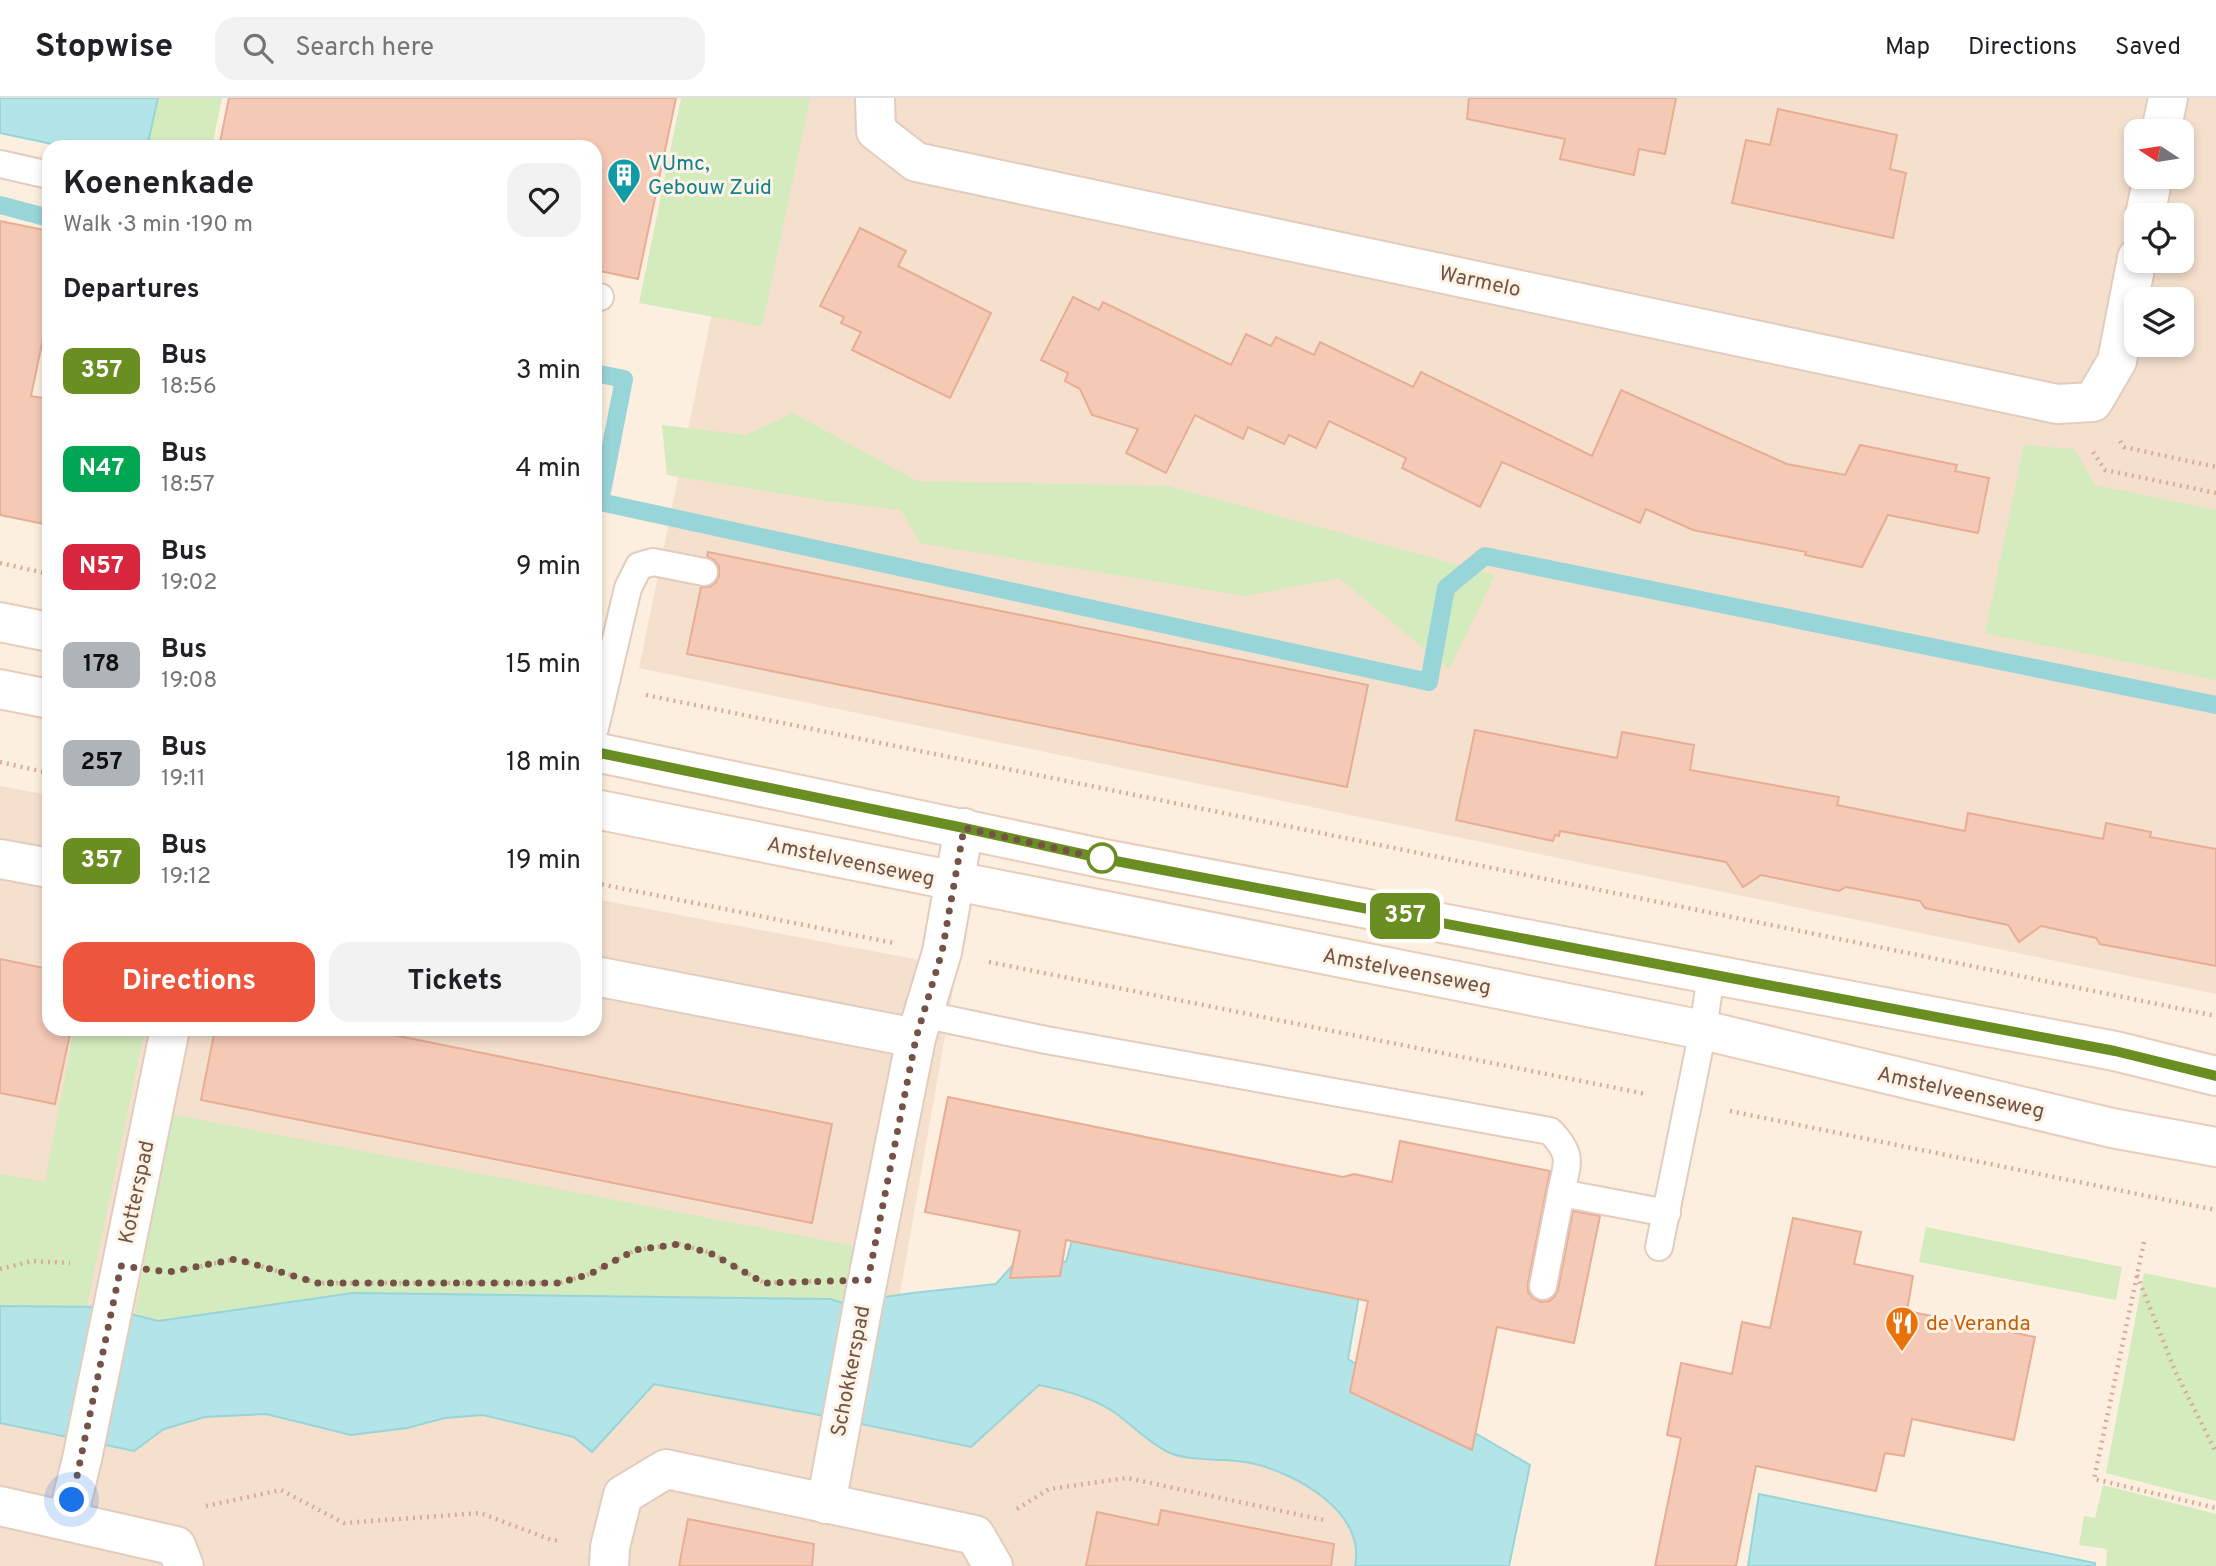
<!DOCTYPE html>
<meta charset="utf-8">
<style>
body{margin:0;font-family:Overpass,sans-serif;background:#f2f2f2;color:#202124;height:100vh;display:flex;flex-direction:column;font-size:26px;white-space:nowrap}
*{box-sizing:border-box;margin:0}
p{font-size:23px;color:#757577}
.icon{flex:none;width:38px;height:38px;fill:none;stroke:currentColor;stroke-width:2;stroke-linecap:round;stroke-linejoin:round}
.map{position:relative;flex:1;overflow:hidden}
.side{position:absolute;left:42px;top:42px;width:560px;height:896px;display:flex;flex-direction:column;background:#fff;border-radius:21px;box-shadow:0 4px 10px #0003}
.side>*{flex:none}
.badge{padding:0 14px;border-radius:10px;font-size:24px;line-height:46px}
.needle{width:46px;rotate:282deg}
.buttons{position:absolute;left:2124px;top:21px;display:grid;gap:14px}
.buttons a{display:grid;place-items:center;width:70px;height:70px;border-radius:14px;background:#fff;box-shadow:0 4px 10px #0003;font-size:35px}
.you{position:absolute;width:35px;height:35px;margin:-18px;border:5px solid #fff;border-radius:50%;background:#1a73e8;box-shadow:0 0 0 10px #1a73e833}
.map>.badge{position:absolute;translate:-50% -50%;box-shadow:0 0 0 4px #fff}
h2{padding:0 21px;font-size:26px;line-height:63px}
.round{display:grid;place-items:center;flex:none;width:74px;height:74px;border-radius:21px;background:#f2f2f2}
.headline{display:flex;align-items:center;justify-content:space-between;height:119px;padding:0 21px}
h1{font-size:33px;font-weight:700;line-height:52px}
.cta{display:flex;gap:14px;margin-top:auto;padding:14px 21px}
.cta a{flex:1;height:80px;border-radius:21px;background:#ee553d;color:#fff;font-size:28px;font-weight:700;line-height:80px;text-align:center}
.cta a+a{background:#f2f2f2;color:#202124}
ul{padding:0;list-style:none}
li{display:flex;align-items:center;gap:21px;height:98px;padding:0 21px}
li div{flex:1}
li b{display:block;font-size:26px}
li em{font-style:normal}
li .badge{min-width:77px;font-weight:700;text-align:center}
header{display:flex;align-items:center;gap:42px;box-sizing:border-box;height:98px;padding:0 35px;background:#fff;border-bottom:2px solid #e0e0e0}
header strong{font-size:33px}
nav{display:flex;gap:38px;margin-inline-start:auto;font-size:24px}
.search{width:490px;height:63px;background:#f2f2f2;display:flex;align-items:center;gap:18px;box-sizing:border-box;padding:0 24px;border-radius:21px;color:#757577;font-size:26px}
.map>svg:first-child{display:block}
.residential{fill:#f5e0cd;fill-rule:evenodd}
.green{fill:#d3ebbd}
.water{fill:#b3e4e7;stroke:#98d5d9;stroke-width:2}
.lines{fill:none;stroke-linecap:round;stroke-linejoin:round}
.stream{stroke:#98d5d9;stroke-width:18}
.building{fill:#f4c9b5;stroke:#e7ad95;stroke-width:2}
.lane-casing{stroke:#e3ccbd;stroke-width:30}
.street-casing{stroke:#e3ccbd;stroke-width:42}
.secondary-casing{stroke:#e9ccba;stroke-width:42}
.path{stroke:#d8ac99;stroke-width:4.5;stroke-dasharray:2 5;stroke-linecap:butt}
.lane{stroke:#fff;stroke-width:26}
.street{stroke:#fff;stroke-width:38}
.secondary{stroke:#fff;stroke-width:38}
.line-casing{stroke:#fff;stroke-width:16}
.line{stroke:#6b8e23;stroke-width:10}
.walk{stroke:#745246;stroke-width:7;stroke-dasharray:0 12.6}
.stop-dot{fill:#fff;stroke:#6b8e23;stroke-width:3.5}
.labels{text-anchor:middle;stroke-width:6;stroke-linejoin:round;paint-order:stroke}
.culture-label{font-size:21px;fill:#0d838f;stroke:#fff3e6;text-anchor:start}
.street-label{font-size:21px;fill:#745246;stroke:#fff3e6}
.food-label{font-size:21px;fill:#c56008;stroke:#fff3e6;text-anchor:start}
</style>
<header>
<strong>Stopwise</strong>
<div class="search"><svg class="icon" aria-label="search" viewBox="0 0 24 24"><circle cx="10" cy="10" r="6"/><path d="M15 15l6 6"/></svg>Search here</div>
<nav><a>Map</a><a>Directions</a><a>Saved</a></nav>
</header>
<div class="map">
<svg width="2216" height="1468" viewBox="0 0 2216 1468">
<rect width="100%" height="100%" fill="#fdefdf"/>
<!-- residential -->
<g class="residential">
<path d="M 756,0 L 2216,0 L 2216,896 L 639,570 ZM 2137,33 L 2182,33 L 2182,79 L 2137,79 ZM 2137,117 L 2182,117 L 2182,163 L 2137,163 ZM 2137,201 L 2182,201 L 2182,247 L 2137,247 Z"/>
<polygon points="0,688 49,697 49,931 595,931 595,801 957,869 897,1213 1254,1260 1384,1468 0,1468"/>
</g>
<!-- green -->
<g class="green">
<polygon points="158,0 222,0 212,49 147,49"/>
<polygon points="681,0 810,0 762,228 639,205"/>
<polygon points="793,315 917,383 1168,388 1495,477 1449,571 1339,480 1245,498 920,445 901,412 828,403 667,377 662,327 746,337"/>
<polygon points="2024,347 2074,351 2095,387 2216,412 2216,582 1985,535"/>
<polygon points="74,931 145,931 87,1209 0,1208 0,1076 45,1084"/>
<polygon points="170,1016 854,1148 843,1205 158,1223 135,1216"/>
<polygon points="1926,1129 2122,1169 2116,1202 1919,1164"/>
<polygon points="2144,1175 2216,1190 2216,1403 2106,1375"/>
<polygon points="2103,1387 2216,1416 2216,1468 2106,1468 2107,1451 2079,1447 2084,1418 2095,1420"/>
</g>
<!-- water -->
<g class="water">
<polygon points="0,0 158,0 147,49 66,49 0,35"/>
<path d="M 1076,1129 L 1361,1187 L 1348,1261 L 1530,1367 L 1509,1468 L 1355,1468 C 1366,1414 1296,1375 1251,1365 C 1226,1359 1188,1365 1166,1353 C 1147,1343 1131,1326 1114,1314 C 1091,1299 1065,1292 1039,1287 L 971,1349 L 814,1316 L 654,1286 L 592,1354 L 574,1339 L 483,1317 L 445,1320 L 407,1330 L 351,1337 L 266,1316 L 205,1319 L 164,1331 L 134,1353 L 0,1325 L 0,1208 L 104,1209 L 158,1223 L 353,1195 L 830,1201 L 843,1205 L 912,1195 L 996,1186 L 1021,1158 L 1066,1164 Z"/>
<polygon points="1759,1396 2095,1465 2095,1468 1748,1468"/>
</g>
<g class="lines">
<!-- stream -->
<g class="stream">
<polyline points="0,107 49,120"/>
<polyline points="595,275 624,281 600,404 1429,584 1446,490 1485,458 2216,607"/>
</g>
</g>
<!-- building -->
<g class="building">
<polygon points="229,0 676,0 638,181 595,172 595,49 219,49"/>
<polygon points="1469,0 1676,0 1665,56 1639,51 1634,77 1560,61 1565,41 1467,21"/>
<polygon points="1778,11 1897,37 1890,71 1906,75 1893,140 1732,105 1746,42 1770,47"/>
<polygon points="0,123 49,133 49,212 31,298 49,301 49,427 0,417"/>
<polygon points="860,130 906,153 898,168 991,215 950,300 852,252 861,234 841,225 844,219 820,208"/>
<polygon points="1073,199 1099,212 1103,204 1231,267 1246,236 1271,248 1276,239 1314,257 1320,244 1413,289 1421,274 1592,358 1621,292 1787,366 1845,377 1860,347 1957,367 1955,373 1989,380 1978,435 1888,417 1862,469 1805,457 1806,454 1693,432 1646,411 1640,425 1502,364 1480,409 1402,370 1406,360 1329,323 1316,350 1289,337 1284,346 1248,329 1243,341 1195,317 1166,375 1126,355 1138,331 1092,317 1080,291 1065,283 1068,275 1041,262"/>
<polygon points="708,454 1368,587 1347,689 687,556 701,489 710,489 716,484 719,478 719,468 714,462 707,458"/>
<polygon points="1475,632 1617,660 1622,634 1694,647 1690,672 1839,699 1837,707 1965,733 1968,715 2103,741 2106,725 2151,734 2150,739 2216,751 2216,868 2100,846 2096,840 2041,828 2019,844 2008,827 1925,810 1920,803 1846,789 1839,793 1761,777 1743,789 1726,764 1560,733 1559,738 1555,737 1553,743 1456,722"/>
<polygon points="0,861 49,871 49,931 71,931 55,1006 0,995"/>
<polygon points="215,931 364,931 832,1026 812,1125 201,1002"/>
<polygon points="948,999 1343,1079 1354,1076 1392,1084 1400,1043 1550,1073 1528,1185 1528,1194 1533,1200 1541,1204 1549,1203 1554,1199 1558,1192 1573,1113 1600,1118 1574,1245 1497,1229 1472,1352 1350,1294 1368,1203 1066,1142 1060,1178 1010,1180 1020,1133 925,1114"/>
<polygon points="1793,1120 1861,1134 1854,1166 1913,1178 1907,1213 2035,1239 2014,1342 1912,1321 1904,1358 1885,1355 1876,1393 1756,1368 1736,1468 1655,1468 1681,1340 1667,1337 1681,1265 1732,1276 1742,1224 1770,1230"/>
<polygon points="1161,1412 1334,1446 1331,1468 1086,1468 1097,1414 1158,1427"/>
<polygon points="688,1421 814,1446 812,1468 679,1468"/>
</g>
<g class="lines">
<!-- lane casing -->
<g class="lane-casing">
<g id="lane">
<polyline points="0,66 49,77"/>
<polyline points="595,198 600,199"/>
<polyline points="595,630 628,490 639,468 653,464 704,474"/>
<path d="M 922,916 L 1046,942 L 1550,1033 C 1573,1057 1568,1063 1561,1095 L 1667,1115"/>
<polyline points="1659,1149 1703,932 1711,876"/>
<polyline points="1543,1188 1561,1095"/>
</g>
</g>
<!-- street casing -->
<g class="street-casing">
<g id="street">
<polyline points="875,0 876,33 916,64 2057,306 2093,304 2117,263 2137,160"/>
<polyline points="2161,33 2168,0"/>
<polyline points="2145,117 2153,79"/>
<polyline points="0,761 49,770"/>
<polyline points="595,878 916,940"/>
<polyline points="826,1406 865,1196 916,940 942,854 964,730"/>
<polyline points="0,1408 176,1448 184,1468"/>
<polyline points="67,1422 82,1361 170,931"/>
<polyline points="609,1468 610,1449 623,1397 666,1371 975,1437 993,1468"/>
</g>
</g>
<!-- secondary casing -->
<g class="secondary-casing">
<g id="secondary">
<polyline points="0,524 49,534"/>
<polyline points="0,591 49,601"/>
<polyline points="595,654 1105,761 2115,953 2216,978"/>
<polyline points="595,711 1703,932 2112,1030 2216,1049"/>
</g>
</g>
<!-- path -->
<g class="path">
<polyline points="2120,343 2124,349 2216,369"/>
<polyline points="2093,354 2105,372 2216,395"/>
<polyline points="0,465 49,476"/>
<polyline points="646,597 2216,918"/>
<polyline points="0,664 49,675"/>
<polyline points="595,785 894,845"/>
<polyline points="989,864 1646,996"/>
<polyline points="1730,1013 2216,1112"/>
<polyline points="2144,1144 2094,1381 2216,1410"/>
<polyline points="0,1171 32,1163 70,1165"/>
<polyline points="173,1174 236,1161 318,1185 559,1185 590,1176 635,1152 679,1146 712,1155 764,1185 818,1183"/>
<polyline points="2137,1177 2176,1275 2216,1354"/>
<polyline points="206,1408 281,1392 344,1425 480,1415 552,1442 560,1443"/>
<polyline points="1017,1411 1049,1391 1127,1380 1324,1422"/>
</g>
<!-- lane -->
<use href="#lane" class="lane"/>
<!-- street -->
<use href="#street" class="street"/>
<!-- secondary -->
<use href="#secondary" class="secondary"/>
</g>
<g class="lines">
<!-- line casing -->
<g class="line-casing">
<polyline id="line" points="595,654 964,730 1105,761 2115,953 2216,978"/>
</g>
<!-- line -->
<use href="#line" class="line"/>
<!-- walk -->
<polyline class="walk" points="72,1402 121,1168 169,1174 236,1161 318,1185 559,1185 590,1176 635,1152 679,1146 712,1156 764,1185 868,1182 916,940 942,854 964,730 1105,761 1102,760"/>
</g>
<!-- icons -->
<defs>
<g id="building-pin" transform="scale(1.75)"><path d="M0 17L-7.5 6A9.5 9.5 0 1 1 7.5 6Z" fill="#0f9aa8" stroke="#fff3e6"/><path d="M-4-6H4V6H1V3H-1V6H-4ZM-2.5-4.3h1.7v1.8h-1.7ZM.8-4.3h1.7v1.8H.8ZM-2.5-1h1.7V.8h-1.7ZM.8-1h1.7V.8H.8Z" fill="#fff"/></g>
<g id="restaurant-pin" transform="scale(1.75)"><path d="M0 17L-7.5 6A9.5 9.5 0 1 1 7.5 6Z" fill="#e8710a" stroke="#fff3e6"/><path d="M-5-6h1v4h1v-4h1v4h1v-4h1v5L-1.5 .5V6h-2V.5L-5-1ZM5-6V6H3V1.5H1.5Q1.5-4 5-6Z" fill="#fff"/></g>
</defs>
<g fill-rule="evenodd">
<use href="#building-pin" x="624" y="77"/>
<use href="#restaurant-pin" x="1902" y="1225"/>
</g>
<!-- markers -->
<circle class="stop-dot" cx="1102" cy="760" r="14"/>
<g class="labels">
<!-- culture labels -->
<g class="culture-label">
<text x="648" y="72">VUmc,<tspan x="648" dy="24">Gebouw Zuid</tspan></text>
</g>
<!-- street labels -->
<g class="street-label">
<text transform="translate(1480 183) rotate(12)" y="7">Warmelo</text>
<text transform="translate(851 763) rotate(12)" y="7">Amstelveenseweg</text>
<text transform="translate(1407 873) rotate(11)" y="7">Amstelveenseweg</text>
<text transform="translate(1961 994) rotate(13)" y="7">Amstelveenseweg</text>
<text transform="translate(136 1094) rotate(-78)" y="7">Kotterspad</text>
<text transform="translate(850 1273) rotate(-79)" y="7">Schokkerspad</text>
</g>
<!-- food labels -->
<g class="food-label">
<text x="1926" y="1232">de Veranda</text>
</g>
</g>
</svg>
<div class="buttons">
<a><svg class="needle" viewBox="-14 -14 28 28"><path d="M0-13l5 13h-10z" fill="#e53935"/><path d="M0 13l5-13h-10z" fill="#757577"/></svg></a>
<a><svg class="icon" aria-label="locate" viewBox="0 0 24 24"><circle cx="12" cy="12" r="6"/><path d="M12 2v4M12 18v4M2 12h4M18 12h4"/></svg></a>
<a><svg class="icon" aria-label="layers" viewBox="0 0 24 24"><path d="M12 4l9 5-9 5-9-5zM3 14l9 5 9-5"/></svg></a>
</div>
<div class="you" style="left:72px;top:1402px"></div>
<b class="badge" style="left:1405px;top:818px;background:#6b8e23;color:#fff">357</b>
<section class="side">
<div class="headline"><div><h1>Koenenkade</h1><p>Walk · 3 min · 190 m</p></div><a class="round"><svg class="icon" aria-label="heart" viewBox="0 0 24 24"><path d="M12 20l-8-8c-3-5 5-10 8-4 3-6 11-1 8 4z"/></svg></a></div>
<h2>Departures</h2>
<ul>
<li><span class="badge" style="background:#6b8e23;color:#fff">357</span><div><b>Bus</b><p>18:56</p></div><em>3 min</em></li>
<li><span class="badge" style="background:#00a651;color:#fff">N47</span><div><b>Bus</b><p>18:57</p></div><em>4 min</em></li>
<li><span class="badge" style="background:#d7263d;color:#fff">N57</span><div><b>Bus</b><p>19:02</p></div><em>9 min</em></li>
<li><span class="badge" style="background:#afb4b9;color:#111">178</span><div><b>Bus</b><p>19:08</p></div><em>15 min</em></li>
<li><span class="badge" style="background:#afb4b9;color:#111">257</span><div><b>Bus</b><p>19:11</p></div><em>18 min</em></li>
<li><span class="badge" style="background:#6b8e23;color:#fff">357</span><div><b>Bus</b><p>19:12</p></div><em>19 min</em></li>
</ul>
<div class="cta"><a>Directions</a><a>Tickets</a></div>
</section>
</div>
